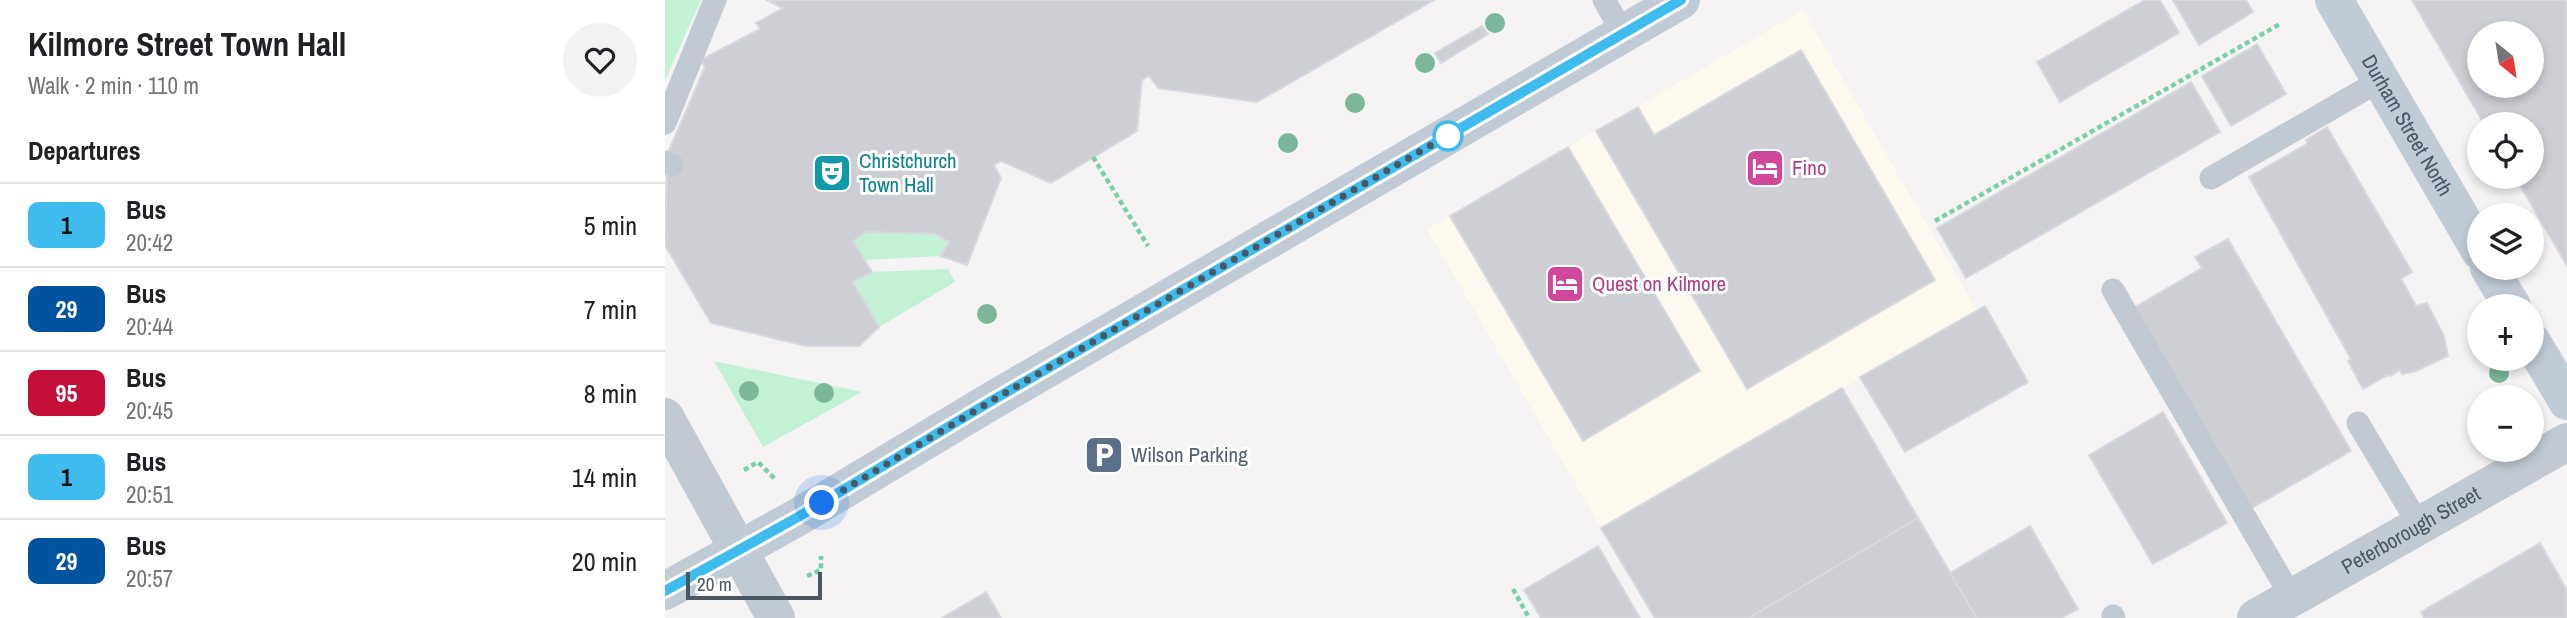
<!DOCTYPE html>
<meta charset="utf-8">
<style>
body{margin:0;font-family:"Archivo Narrow",sans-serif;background:#f2f2f2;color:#202124;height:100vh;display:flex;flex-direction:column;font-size:26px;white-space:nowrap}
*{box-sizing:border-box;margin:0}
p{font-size:23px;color:#757577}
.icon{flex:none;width:38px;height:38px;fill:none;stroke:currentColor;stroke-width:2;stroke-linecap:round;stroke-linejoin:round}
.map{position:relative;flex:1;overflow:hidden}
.details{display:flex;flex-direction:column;background:#fff;width:665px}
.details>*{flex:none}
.badge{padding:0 14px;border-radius:10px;font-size:24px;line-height:46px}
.needle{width:46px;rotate:150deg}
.tools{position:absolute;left:1802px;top:21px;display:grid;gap:14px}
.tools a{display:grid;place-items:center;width:77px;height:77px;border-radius:50%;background:#fff;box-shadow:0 4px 10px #0003;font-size:35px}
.scale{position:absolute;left:21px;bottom:18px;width:136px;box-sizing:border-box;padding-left:7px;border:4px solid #4a5661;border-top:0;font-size:19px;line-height:24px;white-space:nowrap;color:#4a5661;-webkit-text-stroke:5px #fff;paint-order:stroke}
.you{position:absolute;width:35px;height:35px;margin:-18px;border:5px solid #fff;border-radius:50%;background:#1a73e8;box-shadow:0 0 0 10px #1a73e833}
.map>.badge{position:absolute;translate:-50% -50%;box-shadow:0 0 0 4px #fff}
h2{padding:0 28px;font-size:26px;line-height:63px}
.round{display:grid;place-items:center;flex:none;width:74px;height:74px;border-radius:37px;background:#f2f2f2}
.summary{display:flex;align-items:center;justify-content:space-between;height:119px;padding:0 28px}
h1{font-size:33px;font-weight:700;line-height:52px}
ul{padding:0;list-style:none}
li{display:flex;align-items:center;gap:21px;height:84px;padding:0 28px;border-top:2px solid #e0e0e0}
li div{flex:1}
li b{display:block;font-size:26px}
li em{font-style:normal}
li .badge{min-width:77px;font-weight:700;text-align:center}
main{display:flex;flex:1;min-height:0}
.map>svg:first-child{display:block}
.commercial{fill:#fdf9ef}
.green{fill:#c3f1d5}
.building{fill:#cdcfd5;stroke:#d7d9de;stroke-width:2;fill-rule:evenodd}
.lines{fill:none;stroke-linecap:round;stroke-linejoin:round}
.path{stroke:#7ad0a6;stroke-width:4.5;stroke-dasharray:5 3.5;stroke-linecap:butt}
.service{stroke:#c1cad2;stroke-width:23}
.minor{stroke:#c1cad2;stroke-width:38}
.tertiary{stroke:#c1cad2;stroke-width:38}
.secondary{stroke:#c1cbd6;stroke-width:38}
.tree{fill:#7bb799}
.line-casing{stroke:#fff;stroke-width:16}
.line{stroke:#3ebced;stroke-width:10}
.walk{stroke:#4a5661;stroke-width:7;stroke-dasharray:0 12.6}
.stop-dot{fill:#fff;stroke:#3ebced;stroke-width:3.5}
.labels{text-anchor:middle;stroke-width:6;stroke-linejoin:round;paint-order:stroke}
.street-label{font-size:21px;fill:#4a5661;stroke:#fff}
.culture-label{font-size:21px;fill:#0d838f;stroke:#fff;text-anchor:start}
.hotel-label{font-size:21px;fill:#b23c85;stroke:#fff;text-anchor:start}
.service-label{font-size:21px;fill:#4e5e75;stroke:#fff;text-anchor:start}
</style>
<main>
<section class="details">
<div class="summary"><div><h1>Kilmore Street Town Hall</h1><p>Walk · 2 min · 110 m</p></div><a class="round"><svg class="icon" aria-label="heart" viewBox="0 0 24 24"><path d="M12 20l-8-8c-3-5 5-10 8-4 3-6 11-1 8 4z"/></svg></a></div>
<h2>Departures</h2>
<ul>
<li><span class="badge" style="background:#3ebced;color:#111">1</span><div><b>Bus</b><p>20:42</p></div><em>5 min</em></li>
<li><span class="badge" style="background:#00539f;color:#fff">29</span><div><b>Bus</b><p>20:44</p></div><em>7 min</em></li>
<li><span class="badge" style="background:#c41039;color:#fff">95</span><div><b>Bus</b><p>20:45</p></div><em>8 min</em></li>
<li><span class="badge" style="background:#3ebced;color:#111">1</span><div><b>Bus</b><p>20:51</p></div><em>14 min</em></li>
<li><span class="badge" style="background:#00539f;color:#fff">29</span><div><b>Bus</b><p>20:57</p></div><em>20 min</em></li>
</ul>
</section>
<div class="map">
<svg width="1902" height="618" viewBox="0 0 1902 618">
<rect width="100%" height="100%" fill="#f5f3f3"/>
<!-- commercial -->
<polygon class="commercial" points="1138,10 1312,311 936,528 762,229"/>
<!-- green -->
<g class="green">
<polygon points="0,0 36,0 0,80"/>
<polygon points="202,232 270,234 284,242 275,256 199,260 188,241"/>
<polygon points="283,269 290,282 214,327 188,282 207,272"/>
<polygon points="49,361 197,392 98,447"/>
</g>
<!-- building -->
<g class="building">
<polygon points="101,0 769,0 592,102 493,88 484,76 477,80 472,131 386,183 336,161 329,165 336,178 302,265 275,256 284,242 270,234 202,232 188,241 207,272 188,282 214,327 194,346 141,346 46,323 0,245 2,155 40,67 36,60 95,29 91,23 118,8"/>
<polygon points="1480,0 1495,0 1514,33 1395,102 1372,62"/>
<polygon points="1508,0 1581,0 1588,12 1534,45"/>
<path d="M 1747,0 L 1902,0 L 1902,266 L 1850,177 L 1867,177 L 1867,124 L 1819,124 ZM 1815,33 L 1867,33 L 1867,86 L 1815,86 Z"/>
<polygon points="817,26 823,34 776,63 770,53"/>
<polygon points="1592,44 1621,94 1566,126 1537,76"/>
<polygon points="1136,50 1270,280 1082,389 931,131 973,107 989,135"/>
<polygon points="1526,82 1555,132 1301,278 1272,228"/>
<polygon points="1662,127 1747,272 1736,279 1751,306 1762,303 1779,336 1783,356 1751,371 1737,374 1735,370 1725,376 1723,375 1698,389 1683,361 1686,359 1584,177 1642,144 1641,140"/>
<polygon points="903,147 1035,371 918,441 785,216"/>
<polygon points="1563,239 1686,451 1587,508 1470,307 1537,268 1530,257"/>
<polygon points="1320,306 1363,382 1240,452 1195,377"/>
<polygon points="1177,388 1253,518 1084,618 990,618 936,528"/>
<polygon points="1498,412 1562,523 1488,564 1424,455"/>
<polygon points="1253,518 1312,618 1084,618"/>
<polygon points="1365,526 1413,609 1396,618 1312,618 1285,573"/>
<polygon points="1875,543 1902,590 1902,618 1759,618 1756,612"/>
<polygon points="933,546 975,618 876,618 859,590"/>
<polygon points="321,592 336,618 277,618"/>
</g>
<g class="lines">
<!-- path -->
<g class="path">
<polyline points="428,157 483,246"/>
<polyline points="1270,221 1615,24"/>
<polyline points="79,470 93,462 110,479"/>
<polyline points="142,576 156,570 156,556"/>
<polyline points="848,589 864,618"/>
</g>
<!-- service -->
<g class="service">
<polyline points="939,0 958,33"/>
<polyline points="0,123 50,0"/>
<polyline points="0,162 7,165"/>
<polyline points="1546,178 1716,80"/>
<polyline points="1448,290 1627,598"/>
<polyline points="1693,423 1754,525"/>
<polyline points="1448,616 1449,618"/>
</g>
<!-- minor -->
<path class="minor" id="s1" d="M 1591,618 L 1902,442"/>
<!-- tertiary -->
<polyline class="tertiary" points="0,417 111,618"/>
<!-- secondary -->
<g class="secondary">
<path id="s2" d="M 1669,0 L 1815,251"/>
<polyline points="1824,268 1847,306"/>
<polyline points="1867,342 1902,401"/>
<polyline points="0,591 133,517 323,403 1016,0"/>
</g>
</g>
<!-- trees -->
<g class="tree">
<circle cx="830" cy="23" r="10"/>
<circle cx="760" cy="63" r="10"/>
<circle cx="690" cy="103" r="10"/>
<circle cx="623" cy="143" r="10"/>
<circle cx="322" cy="314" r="10"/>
<circle cx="1834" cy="373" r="10"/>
<circle cx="84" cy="391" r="10"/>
<circle cx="159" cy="393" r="10"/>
</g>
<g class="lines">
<!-- line casing -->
<g class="line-casing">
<polyline id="line" points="0,591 133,517 323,403 1016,0"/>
</g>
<!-- line -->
<use href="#line" class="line"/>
<!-- walk -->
<polyline class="walk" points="157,503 323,403 785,134 783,136"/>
</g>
<!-- icons -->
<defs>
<g id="hotel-square" transform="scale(2.0125)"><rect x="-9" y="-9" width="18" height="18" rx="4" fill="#d1479c" stroke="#fff"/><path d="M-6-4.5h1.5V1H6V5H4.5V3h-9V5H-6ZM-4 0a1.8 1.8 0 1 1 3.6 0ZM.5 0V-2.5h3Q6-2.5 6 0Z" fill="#fff"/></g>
<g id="theatre-square" transform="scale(2.0125)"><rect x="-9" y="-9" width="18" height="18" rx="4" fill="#0f9aa8" stroke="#fff"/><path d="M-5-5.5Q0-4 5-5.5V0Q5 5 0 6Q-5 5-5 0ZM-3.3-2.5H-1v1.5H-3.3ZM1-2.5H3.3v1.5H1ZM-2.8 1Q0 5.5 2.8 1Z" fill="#fff"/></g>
<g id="parking-square" transform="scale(2.0125)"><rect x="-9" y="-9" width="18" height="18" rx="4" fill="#5c6f8a" stroke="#fff"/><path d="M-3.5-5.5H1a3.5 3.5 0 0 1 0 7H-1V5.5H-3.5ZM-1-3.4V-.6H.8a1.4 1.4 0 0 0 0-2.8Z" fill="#fff"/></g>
</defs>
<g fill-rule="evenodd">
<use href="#hotel-square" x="1100" y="168"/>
<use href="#theatre-square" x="167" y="173"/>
<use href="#hotel-square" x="900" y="284"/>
<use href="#parking-square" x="439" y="455"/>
</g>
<!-- markers -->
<circle class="stop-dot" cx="783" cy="136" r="14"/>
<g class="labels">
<!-- street labels -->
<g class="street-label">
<text dy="7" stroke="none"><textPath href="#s2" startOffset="145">Durham Street North</textPath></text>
<text dy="7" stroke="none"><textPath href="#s1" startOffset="178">Peterborough Street</textPath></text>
</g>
<!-- culture labels -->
<g class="culture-label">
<text x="194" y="168">Christchurch<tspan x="194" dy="24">Town Hall</tspan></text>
</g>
<!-- hotel labels -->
<g class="hotel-label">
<text x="1127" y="175">Fino</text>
<text x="927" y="291">Quest on Kilmore</text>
</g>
<!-- service labels -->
<g class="service-label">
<text x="466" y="462">Wilson Parking</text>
</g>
</g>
</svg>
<div class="tools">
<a><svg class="needle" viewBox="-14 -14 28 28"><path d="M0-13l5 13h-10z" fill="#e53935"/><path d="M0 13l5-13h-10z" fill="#757577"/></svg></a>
<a><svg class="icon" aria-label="locate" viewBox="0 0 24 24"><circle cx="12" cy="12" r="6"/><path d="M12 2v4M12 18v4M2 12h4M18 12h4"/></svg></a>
<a><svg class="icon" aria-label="layers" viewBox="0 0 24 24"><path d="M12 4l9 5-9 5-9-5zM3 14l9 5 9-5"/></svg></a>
<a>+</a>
<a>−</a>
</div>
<div class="scale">20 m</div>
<div class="you" style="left:157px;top:503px"></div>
</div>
</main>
